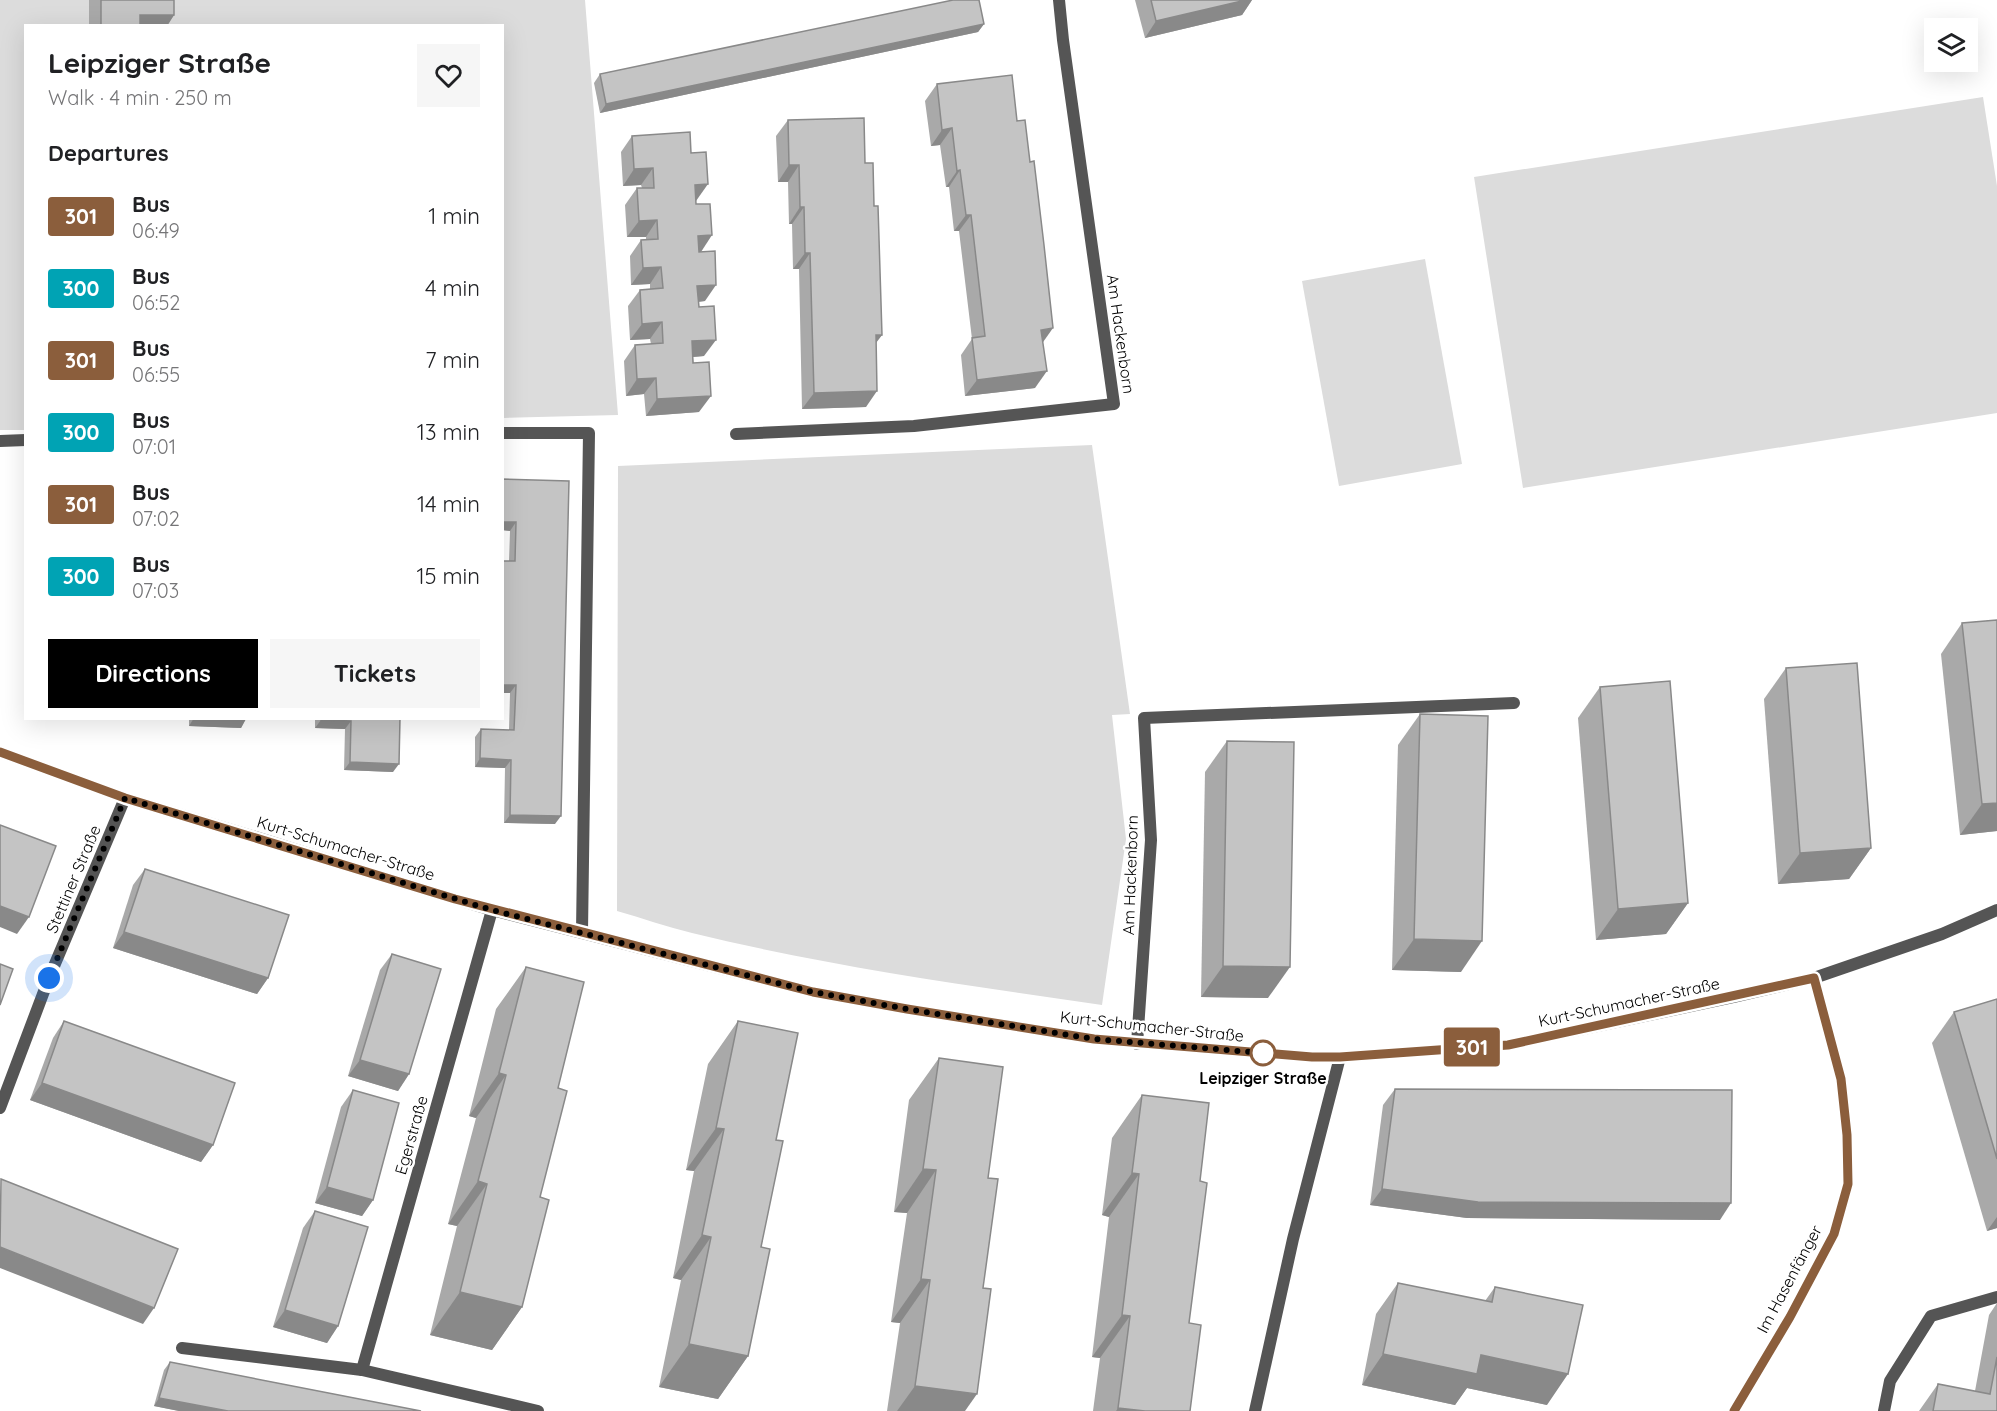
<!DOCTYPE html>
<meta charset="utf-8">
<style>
body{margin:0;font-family:Quicksand,sans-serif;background:#f6f6f6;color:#202124;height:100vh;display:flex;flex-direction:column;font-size:22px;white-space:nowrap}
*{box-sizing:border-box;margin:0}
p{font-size:20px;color:#757577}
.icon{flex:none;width:33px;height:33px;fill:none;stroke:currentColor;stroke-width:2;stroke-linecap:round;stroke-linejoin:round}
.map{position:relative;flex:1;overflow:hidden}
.side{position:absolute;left:24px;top:24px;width:480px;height:696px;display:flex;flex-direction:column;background:#fff;border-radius:0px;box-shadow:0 6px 24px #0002}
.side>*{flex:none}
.badge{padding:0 12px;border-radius:4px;font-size:21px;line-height:39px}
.buttons{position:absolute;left:1924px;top:18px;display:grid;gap:12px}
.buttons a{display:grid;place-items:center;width:54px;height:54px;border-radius:0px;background:#fff;box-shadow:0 6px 24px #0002;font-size:30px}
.you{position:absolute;width:30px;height:30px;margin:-15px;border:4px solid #fff;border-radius:50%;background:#1a73e8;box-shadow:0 0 0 9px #1a73e833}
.map>.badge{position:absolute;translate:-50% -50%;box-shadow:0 0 0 3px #fff}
h2{padding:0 24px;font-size:22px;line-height:54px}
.round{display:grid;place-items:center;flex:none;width:63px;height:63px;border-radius:0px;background:#f6f6f6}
.overview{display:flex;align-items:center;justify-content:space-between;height:102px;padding:0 24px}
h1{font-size:28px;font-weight:700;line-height:45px}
.cta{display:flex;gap:12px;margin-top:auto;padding:12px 24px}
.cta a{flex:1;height:69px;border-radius:0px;background:#000;color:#fff;font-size:24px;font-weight:700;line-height:69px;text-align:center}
.cta a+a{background:#f6f6f6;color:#202124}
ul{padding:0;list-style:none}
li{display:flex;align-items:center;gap:18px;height:72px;padding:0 24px}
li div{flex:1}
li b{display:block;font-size:22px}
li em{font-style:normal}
li .badge{min-width:66px;font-weight:700;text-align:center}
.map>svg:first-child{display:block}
.green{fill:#dcdcdc}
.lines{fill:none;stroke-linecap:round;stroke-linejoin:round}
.lane{stroke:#555;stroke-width:12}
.street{stroke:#555;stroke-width:12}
.wall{fill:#a9a9a9}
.shaded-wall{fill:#898989}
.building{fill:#c4c4c4;stroke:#898989;stroke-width:1.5}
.line-casing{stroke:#fff;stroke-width:14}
.line{stroke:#8b5e3c;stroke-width:9}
.walk{stroke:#000;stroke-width:6;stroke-dasharray:0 10.8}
.stop-dot{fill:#fff;stroke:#8b5e3c;stroke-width:3}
.labels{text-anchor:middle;stroke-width:5;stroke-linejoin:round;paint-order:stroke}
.street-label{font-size:16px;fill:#000;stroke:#fff}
.stop-label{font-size:16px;font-weight:bold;fill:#000;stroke:#fff}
</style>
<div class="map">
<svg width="1997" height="1411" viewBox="0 0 1997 1411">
<rect width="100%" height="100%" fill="#fff"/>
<!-- green -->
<g class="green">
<polygon points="0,0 585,0 618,415 503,418 502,26 26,26 25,430 0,430"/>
<polygon points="1983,97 1997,186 1997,413 1523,488 1474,177"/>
<polygon points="1425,259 1462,464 1339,486 1302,281"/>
<path d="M 1092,445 L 1130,714 L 1112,715 L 1126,839 L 1102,1005 C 965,985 827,966 692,933 C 667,927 642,918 617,911 L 618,466 Z"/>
</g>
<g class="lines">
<!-- lane -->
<g class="lane">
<polyline points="182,1348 362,1370"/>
<polyline points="1884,1411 1890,1381 1931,1316 1997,1297"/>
</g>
<!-- street -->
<g class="street">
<polyline points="502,433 589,433 582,932"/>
<polyline points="736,434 914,426 1114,404 1063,40 1059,0"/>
<polyline points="0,441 26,440"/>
<polyline points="0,752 125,798 262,839 418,888 492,910 813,992 907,1009 1094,1039 1312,1057 1340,1057 1508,1045 1734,997 1814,978 1942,934 1997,910"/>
<polyline points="492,910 362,1370 538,1411"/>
<polyline points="1137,1044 1151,840 1144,718 1514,703"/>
<polyline points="0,1108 49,978 125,798"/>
<polyline points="1255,1411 1293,1239 1340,1057"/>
<polyline points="1734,1411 1790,1317 1834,1234 1848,1184 1847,1135 1841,1079 1814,978"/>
</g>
</g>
<!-- wall -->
<g class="wall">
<polygon points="89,0 174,0 174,15 167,26 89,26"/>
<polygon points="1135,0 1252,0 1242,15 1145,38"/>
<polygon points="984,24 978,32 600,113 594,83 600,74"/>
<polygon points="937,84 1043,342 1035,388 965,396 961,355 972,339 959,231 954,231 949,187 946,187 940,145 931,146 925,101"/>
<polygon points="788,120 865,163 874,206 882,335 876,342 866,407 802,409 799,269 793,269 792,224 789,224 788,182 778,182 776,136"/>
<polygon points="632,136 691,153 705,301 698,302 704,356 693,357 699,412 646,416 644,394 626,396 624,361 635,345 651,344 650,339 630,340 628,306 640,290 650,289 650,284 631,285 630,256 641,240 646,239 646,237 627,237 625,205 637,188 642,188 641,185 623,186 621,152"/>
<polygon points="569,481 555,824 504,823 505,768 475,767 475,737 481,729 509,730 510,693 502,693 502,561 509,561 510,531 502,530"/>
<polygon points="1997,620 1997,831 1960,835 1941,654 1962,623"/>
<polygon points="1786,668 1871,848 1849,879 1778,884 1764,699"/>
<polygon points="1600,687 1688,903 1666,934 1596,940 1578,718"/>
<polygon points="1420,714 1461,972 1392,970 1398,745"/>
<polygon points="189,718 246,718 241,728 189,726"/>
<polygon points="315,718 400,718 393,772 344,770 345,729 315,728"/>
<polygon points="1227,741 1268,998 1201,997 1205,772"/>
<polygon points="145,869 268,978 257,994 113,948 133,885"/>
<polygon points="392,954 409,1074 398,1091 348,1076 380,970"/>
<polygon points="526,967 558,1088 522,1307 492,1350 430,1335 457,1226 448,1224 476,1118 469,1116 496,1009"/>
<polygon points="1997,999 1997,1228 1987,1231 1932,1043 1954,1012"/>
<polygon points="64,1021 213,1145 201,1162 30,1100 53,1038"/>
<polygon points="738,1021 776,1140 761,1247 748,1356 718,1399 659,1387 681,1280 673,1278 694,1171 686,1170 708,1064"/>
<polygon points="939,1058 988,1178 965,1411 887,1411 900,1323 891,1322 907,1213 894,1212 909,1100"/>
<polygon points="1395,1089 1720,1220 1467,1218 1370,1205 1383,1105"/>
<polygon points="353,1090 373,1200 362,1216 315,1203 341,1107"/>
<polygon points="1142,1095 1200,1181 1189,1323 1190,1411 1093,1411 1100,1358 1092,1357 1109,1217 1102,1215 1112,1138"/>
<polygon points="315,1211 338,1326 327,1343 273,1327 303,1228"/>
<polygon points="1398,1283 1485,1301 1495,1287 1547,1405 1467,1388 1455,1405 1362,1385 1376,1314"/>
<polygon points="1997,1303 1997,1411 1919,1411 1938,1384 1975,1391 1989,1315"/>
<polygon points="170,1362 421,1411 179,1411 154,1406 164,1370"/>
</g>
<!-- shaded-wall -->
<g class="shaded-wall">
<polygon points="1246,0 1252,0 1242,15 1145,38 1156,21"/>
<polygon points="140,15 174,15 167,26 132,26"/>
<polygon points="984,24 978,32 600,113 606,104"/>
<polygon points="952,128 940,145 931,146 942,130"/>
<polygon points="789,165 799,165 788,182 778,182"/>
<polygon points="653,168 641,185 623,186 634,169"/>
<polygon points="960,170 949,187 946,187 957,171"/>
<polygon points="708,184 696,201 695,185"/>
<polygon points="800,207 804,207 792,224 789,224"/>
<polygon points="966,215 971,215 959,231 954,231"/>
<polygon points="657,220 646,237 627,237 639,221"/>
<polygon points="712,235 701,252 686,253 698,236"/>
<polygon points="805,253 810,253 799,269 793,269"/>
<polygon points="661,267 650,284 631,285 643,268"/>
<polygon points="716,285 705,301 686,303 697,286"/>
<polygon points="662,322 650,339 630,340 642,324"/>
<polygon points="1053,328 1041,345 1041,330"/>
<polygon points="876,335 882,335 870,351"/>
<polygon points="716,340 704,356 681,358 692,341"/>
<polygon points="1047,371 1035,388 965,396 977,380"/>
<polygon points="656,378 644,394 626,396 637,379"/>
<polygon points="877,391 866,407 802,409 814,393"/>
<polygon points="711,396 699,412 646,416 657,399"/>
<polygon points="502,522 516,522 510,531 502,530"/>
<polygon points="502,685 516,685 510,693 502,693"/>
<polygon points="194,718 246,719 241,728 189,726"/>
<polygon points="321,720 351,721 345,729 315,728"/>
<polygon points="480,758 511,760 505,768 475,767"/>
<polygon points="350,762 399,764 393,772 344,770"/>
<polygon points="1997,803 1997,831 1960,835 1982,804"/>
<polygon points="510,815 561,816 555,824 504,823"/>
<polygon points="1871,848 1849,879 1778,884 1800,853"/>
<polygon points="1688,903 1666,934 1596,940 1618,909"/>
<polygon points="0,906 29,917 17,934 0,927"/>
<polygon points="124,932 268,978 257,994 113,948"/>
<polygon points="1414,939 1482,941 1461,972 1392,970"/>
<polygon points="1223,966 1290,967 1268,998 1201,997"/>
<polygon points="360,1060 409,1074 398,1091 348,1076"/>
<polygon points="499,1073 506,1075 476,1118 469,1116"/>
<polygon points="42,1083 213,1145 201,1162 30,1100"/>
<polygon points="716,1128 724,1129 694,1171 686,1170"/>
<polygon points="923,1169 936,1170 907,1213 894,1212"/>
<polygon points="1132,1173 1139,1174 1109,1217 1102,1215"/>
<polygon points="478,1181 487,1184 457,1226 448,1224"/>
<polygon points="327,1187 373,1200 362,1216 315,1203"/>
<polygon points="1382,1189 1731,1203 1720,1220 1467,1218 1370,1205"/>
<polygon points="1997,1217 1997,1228 1987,1231"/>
<polygon points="702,1235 711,1237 681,1280 673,1278"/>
<polygon points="0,1247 154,1308 143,1324 0,1268"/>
<polygon points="921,1279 930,1280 900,1323 891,1322"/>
<polygon points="460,1292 522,1307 492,1350 430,1335"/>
<polygon points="285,1310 338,1326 327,1343 273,1327"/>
<polygon points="1122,1315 1130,1316 1100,1358 1092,1357"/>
<polygon points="689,1344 748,1356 718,1399 659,1387"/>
<polygon points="1383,1354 1481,1355 1568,1374 1547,1405 1467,1388 1455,1405 1362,1385"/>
<polygon points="915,1386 977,1394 965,1411 897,1411"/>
<polygon points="159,1398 228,1411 179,1411 154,1406"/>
<polygon points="1118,1408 1145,1411 1116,1411"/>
</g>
<!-- building -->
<g class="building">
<polygon points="101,0 174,0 174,15 140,15 140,26 101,26"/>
<polygon points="953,0 979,0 984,24 606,104 600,74"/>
<polygon points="1151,0 1246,0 1156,21"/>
<polygon points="1012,75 1017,121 1025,120 1030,162 1034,161 1044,245 1053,328 1041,330 1047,371 977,380 972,338 985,336 971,215 966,215 960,170 957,171 952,128 942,130 937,84"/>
<polygon points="864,118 865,163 873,163 874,206 878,206 882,335 876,335 877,391 814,393 810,253 805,253 804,207 800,207 799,165 789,165 788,120"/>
<polygon points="690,132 691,153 706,152 708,184 695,185 696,204 710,204 712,235 698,236 699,252 715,251 716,285 697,286 699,307 714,306 716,340 692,341 693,363 709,362 711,396 657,399 656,378 637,379 635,345 663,343 662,322 642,324 640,290 663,288 661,267 643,268 641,240 658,239 657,220 639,221 637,188 654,188 653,168 634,169 632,136"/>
<polygon points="502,479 569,481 561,816 510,815 511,760 480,758 481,729 514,730 516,685 502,685 502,561 515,561 516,522 502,522"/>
<polygon points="1997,620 1997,803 1982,804 1962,623"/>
<polygon points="1857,663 1871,848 1800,853 1786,668"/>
<polygon points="1670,681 1688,903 1618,909 1600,687"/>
<polygon points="1420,714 1488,716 1482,941 1414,939"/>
<polygon points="321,718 400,718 399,764 350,762 351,721 321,720"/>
<polygon points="1227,741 1294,742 1290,967 1223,966"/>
<polygon points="0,825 56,846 29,917 0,906"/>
<polygon points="145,869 289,915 268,978 124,932"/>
<polygon points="392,954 441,969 409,1074 360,1060"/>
<polygon points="0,964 13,969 0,1005"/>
<polygon points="526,967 584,982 558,1088 567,1091 540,1197 549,1200 522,1307 460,1292 487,1184 478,1181 506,1075 499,1073"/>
<polygon points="1997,999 1997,1159 1954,1012"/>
<polygon points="64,1021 235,1083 213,1145 42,1083"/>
<polygon points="738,1021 798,1033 776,1140 783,1141 761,1247 770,1249 748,1356 689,1344 711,1237 702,1235 724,1129 716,1128"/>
<polygon points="939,1058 1003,1067 988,1178 998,1179 983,1288 991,1289 977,1394 915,1386 930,1280 921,1279 936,1170 923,1169"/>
<polygon points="1395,1089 1732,1090 1731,1203 1478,1202 1382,1189"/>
<polygon points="353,1090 399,1103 373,1200 327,1187"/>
<polygon points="1142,1095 1209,1103 1200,1181 1207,1183 1189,1323 1201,1325 1190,1411 1145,1411 1118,1408 1130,1316 1122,1315 1139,1174 1132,1173"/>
<polygon points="1,1179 178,1249 154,1308 0,1247"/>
<polygon points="315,1211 368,1227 338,1326 285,1310"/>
<polygon points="1398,1283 1492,1302 1495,1287 1583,1305 1568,1374 1481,1355 1477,1374 1383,1354"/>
<polygon points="1997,1357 1997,1411 1933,1411 1938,1384 1990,1394"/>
<polygon points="170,1362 421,1411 228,1411 159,1398"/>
</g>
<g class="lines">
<!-- line casing -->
<g class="line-casing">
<polyline id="line" points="0,752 125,798 455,899 813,992 907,1009 1094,1039 1312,1057 1340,1057 1508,1045 1814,978 1841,1079 1847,1135 1848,1184 1834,1234 1790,1317 1734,1411"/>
</g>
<!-- line -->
<use href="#line" class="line"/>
<!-- walk -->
<polyline class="walk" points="49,978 125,798 492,910 813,992 907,1009 1094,1039 1263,1053"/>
</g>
<!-- markers -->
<circle class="stop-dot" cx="1263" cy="1053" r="12"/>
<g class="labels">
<!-- street labels -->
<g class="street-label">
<text transform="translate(1121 334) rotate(82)" y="6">Am Hackenborn</text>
<text transform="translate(346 848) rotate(17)" y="6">Kurt-Schumacher-Straße</text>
<text transform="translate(1130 875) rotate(-88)" y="6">Am Hackenborn</text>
<text transform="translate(73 879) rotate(-67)" y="6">Stettiner Straße</text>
<text transform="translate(1629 1002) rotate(-12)" y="6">Kurt-Schumacher-Straße</text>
<text transform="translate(1152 1026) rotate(6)" y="6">Kurt-Schumacher-Straße</text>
<text transform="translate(411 1135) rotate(-74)" y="6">Egerstraße</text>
<text transform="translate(1789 1279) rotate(-62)" y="6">Im Hasenfänger</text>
</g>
<!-- stop labels -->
<g class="stop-label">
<text x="1263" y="1084">Leipziger Straße</text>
</g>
</g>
</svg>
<div class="buttons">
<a><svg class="icon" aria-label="layers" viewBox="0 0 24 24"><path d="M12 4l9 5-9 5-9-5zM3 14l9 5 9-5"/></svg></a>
</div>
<div class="you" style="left:49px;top:978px"></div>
<b class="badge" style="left:1472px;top:1047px;background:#8b5e3c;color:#fff">301</b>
<section class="side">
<div class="overview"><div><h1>Leipziger Straße</h1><p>Walk · 4 min · 250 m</p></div><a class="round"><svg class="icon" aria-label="heart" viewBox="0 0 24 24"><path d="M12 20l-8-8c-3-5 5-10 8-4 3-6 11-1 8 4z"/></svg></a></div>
<h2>Departures</h2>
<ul>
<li><span class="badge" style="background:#8b5e3c;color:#fff">301</span><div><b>Bus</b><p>06:49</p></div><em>1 min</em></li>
<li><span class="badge" style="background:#00a3b4;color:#fff">300</span><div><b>Bus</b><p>06:52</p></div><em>4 min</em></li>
<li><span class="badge" style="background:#8b5e3c;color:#fff">301</span><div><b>Bus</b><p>06:55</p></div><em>7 min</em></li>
<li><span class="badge" style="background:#00a3b4;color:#fff">300</span><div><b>Bus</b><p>07:01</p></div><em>13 min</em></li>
<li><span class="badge" style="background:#8b5e3c;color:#fff">301</span><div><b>Bus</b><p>07:02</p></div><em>14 min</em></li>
<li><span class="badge" style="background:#00a3b4;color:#fff">300</span><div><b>Bus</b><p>07:03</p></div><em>15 min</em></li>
</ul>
<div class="cta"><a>Directions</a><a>Tickets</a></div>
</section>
</div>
